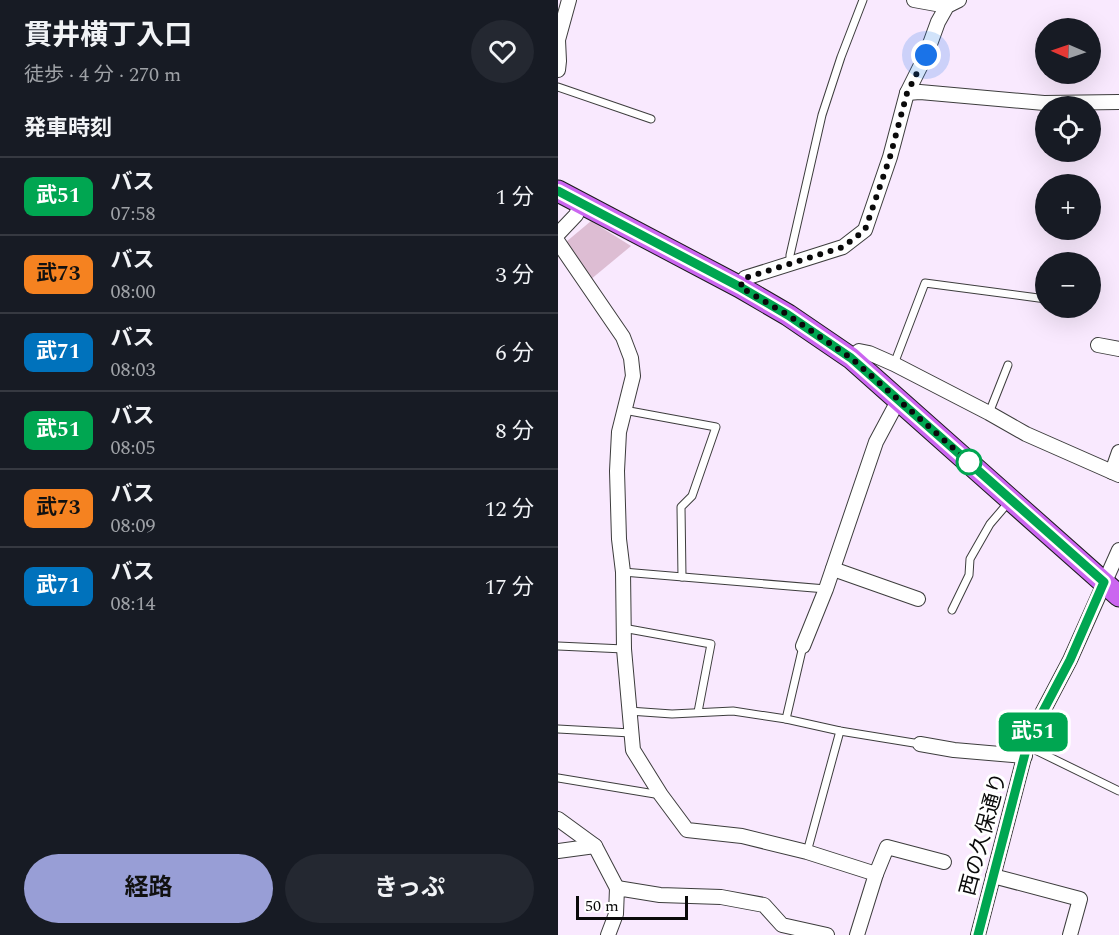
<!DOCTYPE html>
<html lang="ja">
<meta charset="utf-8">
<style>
body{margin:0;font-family:Spectral,"Noto Sans JP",serif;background:#242831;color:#f1f3f6;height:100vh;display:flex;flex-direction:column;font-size:22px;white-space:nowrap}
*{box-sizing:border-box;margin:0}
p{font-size:20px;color:#9ea1a6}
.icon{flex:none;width:33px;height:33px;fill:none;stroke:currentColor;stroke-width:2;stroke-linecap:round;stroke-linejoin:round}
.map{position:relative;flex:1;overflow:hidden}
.panel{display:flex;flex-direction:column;background:#171b24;width:558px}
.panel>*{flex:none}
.badge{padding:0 12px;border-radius:9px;font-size:21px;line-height:39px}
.needle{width:39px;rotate:272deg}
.tools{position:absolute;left:477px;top:18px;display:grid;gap:12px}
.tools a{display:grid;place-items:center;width:66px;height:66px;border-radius:50%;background:#171b24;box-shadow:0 6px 24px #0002;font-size:30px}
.scale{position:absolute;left:18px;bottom:15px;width:112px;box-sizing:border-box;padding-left:6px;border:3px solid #0a0a0a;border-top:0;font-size:16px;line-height:21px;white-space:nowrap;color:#0a0a0a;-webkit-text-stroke:4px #fff;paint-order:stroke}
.you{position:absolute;width:30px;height:30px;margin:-15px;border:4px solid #fff;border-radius:50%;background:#1a73e8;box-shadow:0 0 0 9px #1a73e833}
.map>.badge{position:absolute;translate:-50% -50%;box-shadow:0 0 0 3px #fff}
h2{padding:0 24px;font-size:22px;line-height:54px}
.round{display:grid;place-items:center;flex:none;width:63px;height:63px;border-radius:32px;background:#242831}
.summary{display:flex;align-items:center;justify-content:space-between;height:102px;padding:0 24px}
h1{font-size:28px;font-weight:700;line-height:45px}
.button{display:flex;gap:12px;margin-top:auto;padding:12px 24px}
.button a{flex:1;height:69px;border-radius:36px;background:#989ed6;color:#111;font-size:24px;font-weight:700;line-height:69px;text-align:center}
.button a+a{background:#242831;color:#f1f3f6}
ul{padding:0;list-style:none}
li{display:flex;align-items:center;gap:18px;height:78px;padding:0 24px;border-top:2px solid #363941}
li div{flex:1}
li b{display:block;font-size:22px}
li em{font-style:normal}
li .badge{min-width:66px;font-weight:700;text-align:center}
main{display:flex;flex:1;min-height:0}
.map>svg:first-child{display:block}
.cemetery{fill:#ddbdd3}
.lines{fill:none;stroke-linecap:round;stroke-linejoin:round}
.lane-casing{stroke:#3d3d3d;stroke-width:9}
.street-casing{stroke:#3d3d3d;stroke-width:16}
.primary-casing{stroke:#1b1b1b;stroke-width:23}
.lane{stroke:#fff;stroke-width:7}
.street{stroke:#fff;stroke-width:14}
.primary{stroke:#cb66f0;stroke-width:21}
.line-casing{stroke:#fff;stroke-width:14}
.line{stroke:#00a651;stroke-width:9}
.walk{stroke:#0a0a0a;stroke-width:6;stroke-dasharray:0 10.8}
.stop-dot{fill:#fff;stroke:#00a651;stroke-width:3}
.labels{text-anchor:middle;stroke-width:6;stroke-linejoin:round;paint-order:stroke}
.street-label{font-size:21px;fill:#0a0a0a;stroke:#fff}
</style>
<main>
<section class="panel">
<div class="summary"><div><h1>貫井横丁入口</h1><p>徒歩 · 4 分 · 270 m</p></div><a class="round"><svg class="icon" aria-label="heart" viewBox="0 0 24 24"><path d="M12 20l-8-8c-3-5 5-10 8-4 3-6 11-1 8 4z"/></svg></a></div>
<h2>発車時刻</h2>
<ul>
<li><span class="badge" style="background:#00a651;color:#fff">武51</span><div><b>バス</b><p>07:58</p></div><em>1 分</em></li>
<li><span class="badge" style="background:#f58220;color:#111">武73</span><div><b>バス</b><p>08:00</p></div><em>3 分</em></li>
<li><span class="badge" style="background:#0072bc;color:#fff">武71</span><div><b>バス</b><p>08:03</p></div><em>6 分</em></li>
<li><span class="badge" style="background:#00a651;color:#fff">武51</span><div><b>バス</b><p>08:05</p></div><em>8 分</em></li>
<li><span class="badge" style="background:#f58220;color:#111">武73</span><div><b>バス</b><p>08:09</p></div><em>12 分</em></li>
<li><span class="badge" style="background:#0072bc;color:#fff">武71</span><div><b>バス</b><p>08:14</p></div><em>17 分</em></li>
</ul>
<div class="button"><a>経路</a><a>きっぷ</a></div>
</section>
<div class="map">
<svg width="561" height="935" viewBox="0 0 561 935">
<rect width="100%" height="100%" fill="#f9e9fe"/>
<!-- cemetery -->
<polygon class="cemetery" points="33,221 73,246 32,280 8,242"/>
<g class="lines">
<!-- lane casing -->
<g class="lane-casing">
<g id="lane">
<polyline points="0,87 93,119"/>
<polyline points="232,264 232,255 264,115 283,57 305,0"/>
<polyline points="336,364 367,283 488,299"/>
<polyline points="66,410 158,427 134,496 123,507 124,577"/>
<polyline points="431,413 450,365"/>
<polyline points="65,572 268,589"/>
<polyline points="394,610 411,575 412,559 432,524 450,503"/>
<polyline points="65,628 153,644 140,712"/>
<polyline points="0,646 66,649"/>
<polyline points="71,711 114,714 175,711 228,719 282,731 362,744"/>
<polyline points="228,719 245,646"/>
<polyline points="0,729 73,733"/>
<polyline points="469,746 561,791"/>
<polyline points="0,778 103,795"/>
<polyline points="249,852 282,731"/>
</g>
</g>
<!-- street casing -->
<g class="street-casing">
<g id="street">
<polyline points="356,0 389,6"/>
<polyline points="0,70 1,61 0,40 11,0"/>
<polyline points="349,93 362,92 486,103 561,102"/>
<polyline points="0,234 18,215 23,203"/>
<polyline points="0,242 65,337 73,358 75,376 61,432 59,471 61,539 65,572 66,649 75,750 103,795 129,830 184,836 249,852 318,874 299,935"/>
<polyline points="182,287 187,278 285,247 307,230 332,157 349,93 368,55 380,22 389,6 401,0"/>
<polyline points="540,345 561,349"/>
<polyline points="293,358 301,351 311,353 336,364 431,413 468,434 561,475"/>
<polyline points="554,472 561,452"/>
<polyline points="275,569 360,599"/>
<polyline points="245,646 268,589 318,442 341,399"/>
<polyline points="362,744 396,750 467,756"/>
<polyline points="0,819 37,846 59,888"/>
<polyline points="0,851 37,846"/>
<polyline points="318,874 329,847 386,862"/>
<polyline points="435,876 522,899 512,935"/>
<polyline points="50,935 58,914 59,888 102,895 163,897 206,905 224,925 269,935"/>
<polyline points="420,935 469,746 482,717 512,660 561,550"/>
</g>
</g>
<!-- primary casing -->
<g class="primary-casing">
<polyline id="primary" points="0,191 182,287 230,315 293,358 561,596"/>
</g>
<!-- lane -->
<use href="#lane" class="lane"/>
<!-- street -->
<use href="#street" class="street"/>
<!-- primary -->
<use href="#primary" class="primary"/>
</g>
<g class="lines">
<!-- line casing -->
<g class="line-casing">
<polyline id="line" points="0,191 182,287 230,315 293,358 546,582 512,660 482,717 469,746 420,935"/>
</g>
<!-- line -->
<use href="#line" class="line"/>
<!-- walk -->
<polyline class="walk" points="368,55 349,93 332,157 307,230 285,247 187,278 182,287 230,315 293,358 411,462"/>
</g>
<!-- markers -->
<circle class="stop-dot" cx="411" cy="462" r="12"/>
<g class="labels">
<!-- street labels -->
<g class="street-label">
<text transform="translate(425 834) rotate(-75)" y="7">西の久保通り</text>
</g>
</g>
</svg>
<div class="tools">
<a><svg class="needle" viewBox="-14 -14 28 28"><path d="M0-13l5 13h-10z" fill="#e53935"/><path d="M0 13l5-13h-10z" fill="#9ea1a6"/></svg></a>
<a><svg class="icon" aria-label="locate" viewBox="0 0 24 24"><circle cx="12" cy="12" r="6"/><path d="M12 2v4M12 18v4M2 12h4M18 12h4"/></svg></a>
<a>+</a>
<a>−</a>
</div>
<div class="scale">50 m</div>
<div class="you" style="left:368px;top:55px"></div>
<b class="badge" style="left:475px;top:732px;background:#00a651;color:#fff">武51</b>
</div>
</main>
